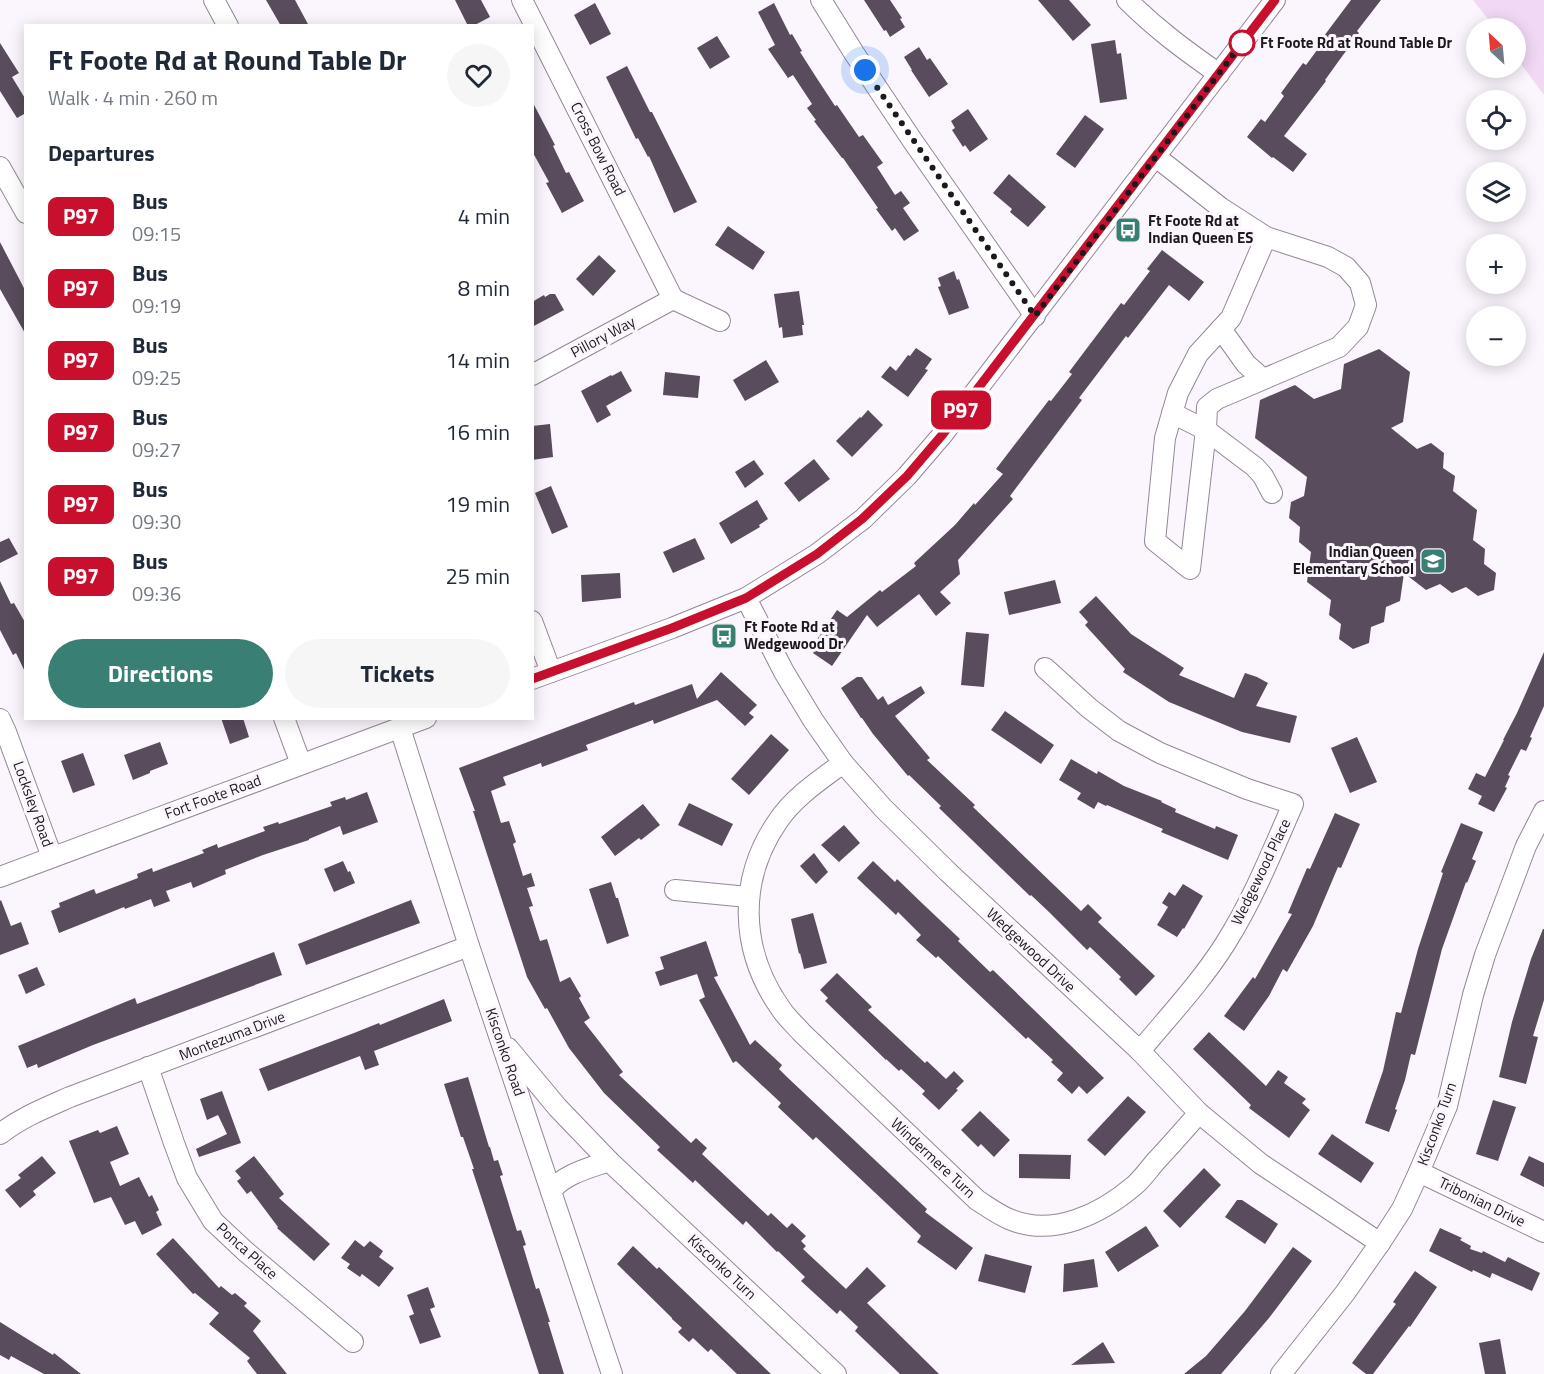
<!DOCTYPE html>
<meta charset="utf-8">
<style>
body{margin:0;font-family:"Titillium Web",sans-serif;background:#f6f6f7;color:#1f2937;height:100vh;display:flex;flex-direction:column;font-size:22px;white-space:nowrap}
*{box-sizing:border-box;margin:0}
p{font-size:20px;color:#747a83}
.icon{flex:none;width:33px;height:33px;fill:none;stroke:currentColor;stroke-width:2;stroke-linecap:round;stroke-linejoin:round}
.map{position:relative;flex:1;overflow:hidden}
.side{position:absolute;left:24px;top:24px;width:510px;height:696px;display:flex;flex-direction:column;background:#fff;border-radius:0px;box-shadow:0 3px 15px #0003}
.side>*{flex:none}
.badge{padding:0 12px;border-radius:9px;font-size:21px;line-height:39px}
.needle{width:39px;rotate:334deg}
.controls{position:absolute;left:1466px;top:18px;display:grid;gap:12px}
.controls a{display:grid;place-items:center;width:60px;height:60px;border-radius:50%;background:#fff;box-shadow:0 3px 15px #0003;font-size:30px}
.you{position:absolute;width:30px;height:30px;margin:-15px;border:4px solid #fff;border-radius:50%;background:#1a73e8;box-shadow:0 0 0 9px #1a73e833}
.map>.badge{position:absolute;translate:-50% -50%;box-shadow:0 0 0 3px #fff}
h2{padding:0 24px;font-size:22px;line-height:54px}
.round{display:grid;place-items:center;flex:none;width:63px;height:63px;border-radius:32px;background:#f6f6f7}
.headline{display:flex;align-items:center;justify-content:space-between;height:102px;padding:0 24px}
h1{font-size:28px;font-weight:700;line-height:45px}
.cta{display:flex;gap:12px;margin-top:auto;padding:12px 24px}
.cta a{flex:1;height:69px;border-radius:36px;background:#3a7f74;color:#fff;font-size:24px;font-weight:700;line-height:69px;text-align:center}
.cta a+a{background:#f6f6f7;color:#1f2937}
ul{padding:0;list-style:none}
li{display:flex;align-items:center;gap:18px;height:72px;padding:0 24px}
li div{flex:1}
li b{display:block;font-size:22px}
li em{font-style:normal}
li .badge{min-width:66px;font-weight:700;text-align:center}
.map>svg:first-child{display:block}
.green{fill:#f1d9f6}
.building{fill:#594c5c}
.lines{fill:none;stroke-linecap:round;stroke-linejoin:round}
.minor-casing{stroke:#958698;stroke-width:22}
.minor{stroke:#fff;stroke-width:20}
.line-casing{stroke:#fff;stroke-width:14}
.line{stroke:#c8102e;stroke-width:9}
.walk{stroke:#1d181e;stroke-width:6;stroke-dasharray:0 10.8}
.stop-dot{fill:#fff;stroke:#c8102e;stroke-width:3}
.labels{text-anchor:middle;stroke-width:6;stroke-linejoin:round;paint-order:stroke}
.stop-label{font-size:15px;font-weight:bold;fill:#1d181e;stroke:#fbf5fd;text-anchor:start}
.street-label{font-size:15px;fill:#1d181e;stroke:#fbf5fd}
.poi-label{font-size:15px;font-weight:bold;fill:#1d181e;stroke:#fbf5fd;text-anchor:start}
</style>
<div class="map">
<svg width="1544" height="1374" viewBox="0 0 1544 1374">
<rect width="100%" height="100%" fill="#fbf5fd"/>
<!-- green -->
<polygon class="green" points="1473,0 1544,0 1544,95 1515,56 1515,28 1495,28"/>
<!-- building -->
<g class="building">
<polygon points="266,0 295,0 309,26 281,26"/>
<polygon points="455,0 481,0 490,17 473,26 468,26"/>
<polygon points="864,0 890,0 902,18 900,19 905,27 890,37 886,30 884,31"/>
<polygon points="1038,0 1069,0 1091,25 1073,41"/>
<polygon points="1351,0 1381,0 1357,31 1359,33 1325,80 1326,81 1284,136 1307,154 1293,172 1273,157 1272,158 1247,137 1261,119 1265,122 1284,96 1281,93 1303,63 1306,65 1326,38 1324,36"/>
<polygon points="595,3 611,34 590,45 574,15"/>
<polygon points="774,3 790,35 792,34 802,51 800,52 816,77 835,106 837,105 859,137 863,135 883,163 877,167 895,195 901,191 910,203 903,208 919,231 904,241 895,228 892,231 876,209 878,208 843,158 842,158 814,121 816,120 807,108 812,104 793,75 788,78 768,49 775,45 758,12"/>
<polygon points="717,36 730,57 710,69 697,48"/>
<polygon points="1115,40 1117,54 1121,53 1127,99 1100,103 1091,44"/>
<polygon points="0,43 19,73 12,77 26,100 26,113 17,118 0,91"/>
<polygon points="919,47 927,60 930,58 948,84 929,97 911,70 912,70 904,57"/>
<polygon points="627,66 650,112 652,112 697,202 674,213 649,156 648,157 638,138 636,139 606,77"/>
<polygon points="532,101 555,145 553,146 566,173 569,172 584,201 562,213 546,183 549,182 532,151"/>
<polygon points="968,109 988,139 970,152 965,145 963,147 952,130 955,128 951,121"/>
<polygon points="1085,115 1104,129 1075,168 1056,154"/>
<polygon points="1009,174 1046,207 1028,227 1010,212 1012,209 993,193"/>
<polygon points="728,226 765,252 753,270 715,245"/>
<polygon points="0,242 26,292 26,335 0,289"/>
<polygon points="1162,250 1204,282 1189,301 1169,285 1128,338 1126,336 1079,398 1082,400 1010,496 1013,499 958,560 960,574 940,592 951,603 936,616 919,594 877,627 867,615 832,666 813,653 819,644 816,641 837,610 847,617 880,590 882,592 916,566 914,563 955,525 974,503 975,505 1003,474 996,469 1049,400 1051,401 1072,374 1069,372 1121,303 1124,305 1150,271 1147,269"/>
<polygon points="599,255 616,271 593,296 576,279"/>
<polygon points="954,271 957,280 959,279 969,308 949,315 938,287 941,286 938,278"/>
<polygon points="799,291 804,325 802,325 803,335 783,338 782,327 779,328 774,294"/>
<polygon points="550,294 555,294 564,310 532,327 532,302 544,295 545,297"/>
<polygon points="916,348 932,359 925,369 928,370 908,397 881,377 890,366 896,371 908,355 910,356"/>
<polygon points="1379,349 1410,372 1403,422 1391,428 1417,449 1431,443 1444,453 1443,468 1455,476 1453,491 1477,510 1473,540 1485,549 1484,564 1496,573 1494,590 1478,596 1466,587 1452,593 1440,584 1426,590 1404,573 1400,601 1386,607 1384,622 1371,627 1369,643 1353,649 1339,639 1341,624 1329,615 1331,600 1307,582 1311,552 1299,542 1300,527 1289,518 1291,502 1304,496 1307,477 1255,438 1260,400 1295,385 1314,399 1341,389 1344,364"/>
<polygon points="766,360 779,382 745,401 733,380"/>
<polygon points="621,371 632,391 606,406 611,415 597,423 581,391 611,375 612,376"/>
<polygon points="665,372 700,376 698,398 663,395"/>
<polygon points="868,410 883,425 852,457 836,441 860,417 861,418"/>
<polygon points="550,424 553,457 532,460 532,426"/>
<polygon points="814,459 830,479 799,502 784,483"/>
<polygon points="754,460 764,474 745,488 735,472"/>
<polygon points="551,486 568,527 552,534 535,493"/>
<polygon points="757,500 768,519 759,525 760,527 731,544 719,523"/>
<polygon points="9,538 18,554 0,563 0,542"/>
<polygon points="695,538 705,559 673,573 663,552"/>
<polygon points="620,573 621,598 582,602 581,575"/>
<polygon points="1055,580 1061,603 1009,615 1004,592"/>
<polygon points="0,581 11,604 14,603 26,624 26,674 16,653 13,655 0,630"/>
<polygon points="1096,596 1131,634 1184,668 1179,675 1234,698 1245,673 1257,677 1268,683 1256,706 1297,716 1290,743 1242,732 1169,702 1123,672 1125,669 1085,625 1088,622 1079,612"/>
<polygon points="966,632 989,634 984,687 961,685"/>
<polygon points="1544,652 1544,706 1530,737 1532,738 1526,751 1521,749 1508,775 1510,776 1505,787 1507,788 1494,812 1478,804 1482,796 1468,789 1476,773 1485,777 1504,740 1503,740 1517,713"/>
<polygon points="721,672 757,705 749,713 754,717 745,726 717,700 654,724 653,720 586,745 588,750 542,767 541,763 503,777 506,785 491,791 501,823 509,821 516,842 513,844 523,876 531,873 535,886 527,888 533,906 529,907 540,941 547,939 560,982 570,977 581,996 579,998 590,1018 584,1022 623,1072 619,1075 691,1143 696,1138 707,1148 702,1154 768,1216 771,1213 787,1228 792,1223 806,1236 801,1241 806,1246 803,1249 846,1289 867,1267 886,1286 867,1303 939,1374 900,1374 855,1331 858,1327 840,1310 837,1314 801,1281 805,1277 778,1251 777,1252 746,1221 743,1225 695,1180 693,1183 657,1150 660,1147 604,1093 569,1048 547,1008 545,1009 527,977 473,811 475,811 459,768 634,702 635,705 692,684 697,699"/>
<polygon points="857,677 862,677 878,700 883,696 888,705 921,686 925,693 895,716 930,758 927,760 975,805 973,807 1081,911 1088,904 1102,918 1098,922 1155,976 1136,996 1119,979 1121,977 1090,947 1087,950 1049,912 1031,895 1030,896 939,808 941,806 909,775 908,776 873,734 862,718 861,718 841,688"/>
<polygon points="1005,711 1054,745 1041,764 991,730"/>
<polygon points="221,718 243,718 249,737 230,744"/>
<polygon points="771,734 789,750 749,795 731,779"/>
<polygon points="1357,737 1377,782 1350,793 1331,748"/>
<polygon points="160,742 168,764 150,771 150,773 133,780 124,755"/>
<polygon points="83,753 95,785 73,793 61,761"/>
<polygon points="1071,759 1097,774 1098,771 1124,786 1162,801 1161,802 1176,809 1175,812 1215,829 1216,826 1238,835 1228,860 1161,832 1163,829 1107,805 1106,806 1098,802 1094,809 1077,799 1081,793 1059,780"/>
<polygon points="367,792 378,822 343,835 340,826 309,839 309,840 263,855 225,870 226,874 193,888 191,882 166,891 170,901 154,907 151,899 125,909 124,907 59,933 51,911 60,907 59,903 94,889 96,894 138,878 137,874 152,868 153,872 204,853 202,850 217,844 218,848 265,831 263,827 278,822 279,824 332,806 330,802 345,797 346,800"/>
<polygon points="689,803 733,824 722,846 678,825"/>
<polygon points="643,804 660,825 641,840 639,838 615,856 601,837"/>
<polygon points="1335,813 1360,824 1341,868 1338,867 1313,926 1287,972 1283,969 1269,996 1244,1031 1224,1016 1253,977 1255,979 1292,914 1288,913 1307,868 1310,869"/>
<polygon points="1461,823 1483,832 1472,859 1476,861 1467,883 1466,882 1442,949 1415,1055 1411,1054 1405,1080 1395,1109 1397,1110 1389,1132 1365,1123 1383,1071 1396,1012 1401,1013 1418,949 1443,873 1441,872"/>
<polygon points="844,825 860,843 839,862 821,845"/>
<polygon points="814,853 828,872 816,884 800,866"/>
<polygon points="343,861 348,872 350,871 355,883 334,892 324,869"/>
<polygon points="873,861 895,882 897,879 924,905 960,939 958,941 990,972 993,970 1104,1078 1087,1094 1079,1086 1072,1094 1057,1080 1063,1073 1051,1062 1053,1060 1028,1037 1026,1039 938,956 936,958 916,940 921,935 898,912 896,915 857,878"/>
<polygon points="611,882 616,898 618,898 629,936 607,944 589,889"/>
<polygon points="1183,884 1203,896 1184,929 1183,928 1177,937 1157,925 1168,907 1162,903 1169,892 1175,896"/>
<polygon points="1,900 11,926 21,922 29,944 0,955 0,901"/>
<polygon points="411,900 420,923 306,965 298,944"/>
<polygon points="813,913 827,963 804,969 800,953 799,954 791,919"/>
<polygon points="1543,929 1544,929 1544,1000 1533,1036 1538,1037 1526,1084 1499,1077 1512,1022 1531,959"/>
<polygon points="706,941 718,976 714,977 750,1045 755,1040 782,1065 779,1069 787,1077 927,1209 925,1212 973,1248 956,1270 917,1242 921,1236 816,1137 813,1140 778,1107 781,1103 736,1061 733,1063 699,1000 705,997 697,974 660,986 655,972 664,969 660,957"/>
<polygon points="274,952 282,975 93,1045 38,1068 37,1064 27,1068 18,1046 135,998 137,1004"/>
<polygon points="37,967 45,985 26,994 18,975"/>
<polygon points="837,973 872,1007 868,1010 925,1063 927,1061 946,1079 954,1071 964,1081 956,1089 958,1090 939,1110 922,1094 925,1091 901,1069 899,1071 886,1059 886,1060 825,1001 828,998 820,990"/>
<polygon points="444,999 452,1021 374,1051 379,1065 365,1070 360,1056 268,1091 259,1069 354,1033 379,1023 380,1025"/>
<polygon points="1209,1032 1266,1086 1278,1070 1288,1077 1284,1083 1306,1099 1302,1103 1310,1110 1289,1138 1249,1108 1251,1105 1193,1049"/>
<polygon points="468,1077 489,1147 490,1147 494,1161 498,1160 503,1175 500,1176 517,1231 521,1230 526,1245 523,1246 536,1289 539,1288 550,1322 548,1322 564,1374 539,1374 472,1169 474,1169 463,1137 461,1137 444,1084"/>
<polygon points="222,1091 241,1143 199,1157 196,1149 227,1134 218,1115 207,1120 200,1099"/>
<polygon points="1128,1096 1146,1112 1105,1156 1087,1140"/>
<polygon points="1493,1100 1516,1107 1498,1161 1476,1154"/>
<polygon points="980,1111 1010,1140 994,1157 981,1144 978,1147 961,1130"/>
<polygon points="117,1126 129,1154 110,1162 120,1186 139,1177 149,1197 152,1195 159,1210 156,1212 162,1225 142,1235 135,1221 125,1225 111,1197 94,1203 69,1141 98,1130 100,1133"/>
<polygon points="1332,1134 1374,1163 1361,1183 1318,1154"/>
<polygon points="1019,1154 1071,1155 1070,1179 1019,1178"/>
<polygon points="42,1156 56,1173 33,1191 36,1195 20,1208 5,1190 21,1178 18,1175"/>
<polygon points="254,1156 284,1194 279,1198 330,1244 314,1261 277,1228 278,1227 251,1191 247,1194 237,1181 241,1178 235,1171"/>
<polygon points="1529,1156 1544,1163 1544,1187 1520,1175"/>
<polygon points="1204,1168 1221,1185 1180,1228 1163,1211"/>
<polygon points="1237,1200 1242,1200 1278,1224 1265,1244 1225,1217"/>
<polygon points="1146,1226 1159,1246 1118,1272 1105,1252"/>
<polygon points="1440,1228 1462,1238 1460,1240 1471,1246 1470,1249 1482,1253 1483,1251 1505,1262 1508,1257 1540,1273 1532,1291 1492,1273 1490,1278 1473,1270 1472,1272 1429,1251"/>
<polygon points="173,1238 219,1288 221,1286 232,1295 235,1293 247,1303 244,1306 261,1321 253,1331 287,1374 257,1374 247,1361 250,1358 209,1324 219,1313 195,1293 193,1294 156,1254"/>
<polygon points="355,1240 364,1247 370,1241 383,1251 379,1257 394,1268 379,1287 362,1274 360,1277 347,1268 350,1264 341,1258"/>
<polygon points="633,1246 657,1269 659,1267 771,1374 737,1374 711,1349 708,1352 693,1338 689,1342 678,1332 682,1328 672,1319 672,1318 617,1264"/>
<polygon points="1293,1247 1312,1261 1269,1318 1221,1374 1184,1374 1206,1356 1245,1311"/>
<polygon points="985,1254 1032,1266 1025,1293 978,1281"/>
<polygon points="1094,1259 1098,1287 1063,1292 1064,1264"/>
<polygon points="1415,1271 1437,1287 1410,1327 1409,1326 1373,1374 1366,1374 1352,1363 1396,1304 1393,1302"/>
<polygon points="428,1287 435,1307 430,1309 441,1337 420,1344 409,1316 414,1314 407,1295"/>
<polygon points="0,1322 53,1355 54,1353 81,1374 44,1374 11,1356 9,1360 0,1355"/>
<polygon points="1500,1339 1506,1374 1485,1374 1479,1343"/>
<polygon points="1103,1342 1115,1363 1071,1365"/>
</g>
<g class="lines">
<!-- minor casing -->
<g class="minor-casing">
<g id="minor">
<polyline points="214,0 228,26"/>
<polyline points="522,0 673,299"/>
<polyline points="821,0 854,53 912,140 1035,316"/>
<path d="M 1127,0 C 1156,29 1186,51 1219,74"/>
<polyline points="1156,157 1221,208 1266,237 1231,318 1198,354 1178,393 1165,438 1155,541 1190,569 1206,430 1207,407 1217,399 1339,347 1358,327 1366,305 1360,283 1346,267 1328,257 1266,237"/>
<polyline points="0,167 26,213"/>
<polyline points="673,299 720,321"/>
<polyline points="1221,329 1246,364 1263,379"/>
<polyline points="532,375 673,299"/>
<polyline points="1172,413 1206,430 1255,467 1263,476 1272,493"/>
<polyline points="746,598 784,672 813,720 843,763 883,808 948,872 1140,1051 1199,1113 1261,1164 1380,1243"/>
<polyline points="532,621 551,672"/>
<path d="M 1045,668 L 1089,708 L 1119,731 L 1160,753 L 1247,789 L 1293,804 C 1272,852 1253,900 1225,944 C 1201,982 1169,1016 1140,1051"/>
<polyline points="532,679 672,628 746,598 817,554 863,519 907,476 943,434 1275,0"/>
<polyline points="284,718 301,764"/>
<polyline points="0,719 6,732 52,857"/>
<polyline points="400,728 469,946 612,1374"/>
<path d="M 843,763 C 820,780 794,797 778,821 C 737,880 740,951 781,1009 C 787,1018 795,1025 802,1033 L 977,1200 C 988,1207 997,1214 1009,1219 C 1053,1238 1101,1214 1135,1185 C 1143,1178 1149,1169 1156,1161 C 1171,1145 1185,1129 1199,1113"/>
<polyline points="0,877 426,718"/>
<polyline points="675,890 748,897"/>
<polyline points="508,1048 558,1108 609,1161 836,1374"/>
<polyline points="148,1067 174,1143 187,1178 213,1221 245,1251 353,1342"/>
<path d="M 0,1134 C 22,1117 45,1108 70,1097 L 469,946"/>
<polyline points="1419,1172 1544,1232"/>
<path d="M 551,1191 C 564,1174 589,1168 609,1161"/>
<polyline points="1281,1374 1345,1293 1380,1243 1402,1209 1419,1172 1447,1106 1473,995 1485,955 1526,846 1544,811"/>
</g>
</g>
<!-- minor -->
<use href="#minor" class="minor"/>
</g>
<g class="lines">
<!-- line casing -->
<g class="line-casing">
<polyline id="line" points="532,679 672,628 746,598 817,554 862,519 907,476 943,434 1275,0"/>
</g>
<!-- line -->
<use href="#line" class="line"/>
<!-- walk -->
<polyline class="walk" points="865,70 1035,316 1242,43"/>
</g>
<!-- icons -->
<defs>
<g id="bus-square" transform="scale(1.35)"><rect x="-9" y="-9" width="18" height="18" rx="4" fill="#3a7f74" stroke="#fbf5fd"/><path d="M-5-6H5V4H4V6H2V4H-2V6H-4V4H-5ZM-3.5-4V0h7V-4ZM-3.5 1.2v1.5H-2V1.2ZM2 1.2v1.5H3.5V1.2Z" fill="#fff"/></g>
<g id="school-square" transform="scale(1.35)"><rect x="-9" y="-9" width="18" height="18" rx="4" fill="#3a7f74" stroke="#fbf5fd"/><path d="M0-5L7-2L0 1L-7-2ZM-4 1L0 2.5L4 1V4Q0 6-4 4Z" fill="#fff"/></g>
</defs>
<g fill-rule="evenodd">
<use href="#bus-square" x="1128" y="230"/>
<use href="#school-square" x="1433" y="561"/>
<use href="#bus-square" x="724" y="636"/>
</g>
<!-- markers -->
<circle class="stop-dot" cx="1242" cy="43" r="12"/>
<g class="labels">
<!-- stop labels -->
<g class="stop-label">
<text x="1260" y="48">Ft Foote Rd at Round Table Dr</text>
</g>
<!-- street labels -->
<g class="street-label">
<text transform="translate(598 149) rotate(63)" y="5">Cross Bow Road</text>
<text transform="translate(603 337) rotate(-28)" y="5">Pillory Way</text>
<text transform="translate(213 797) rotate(-20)" y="5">Fort Foote Road</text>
<text transform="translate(33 804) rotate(70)" y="5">Locksley Road</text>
<text transform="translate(1261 872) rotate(-64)" y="5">Wedgewood Place</text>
<text transform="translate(1031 950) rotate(43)" y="5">Wedgewood Drive</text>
<text transform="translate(232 1036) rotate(-21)" y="5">Montezuma Drive</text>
<text transform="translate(505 1052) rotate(71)" y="5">Kisconko Road</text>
<text transform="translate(1437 1124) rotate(-70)" y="5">Kisconko Turn</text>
<text transform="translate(933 1158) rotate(43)" y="5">Windermere Turn</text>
<text transform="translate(1482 1202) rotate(26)" y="5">Tribonian Drive</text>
<text transform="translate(247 1251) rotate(42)" y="5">Ponca Place</text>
<text transform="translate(722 1267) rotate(43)" y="5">Kisconko Turn</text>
</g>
<!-- poi labels -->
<g class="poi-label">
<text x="1148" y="226">Ft Foote Rd at<tspan x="1148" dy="17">Indian Queen ES</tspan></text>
<text x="1414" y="557" text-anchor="end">Indian Queen<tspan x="1414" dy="17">Elementary School</tspan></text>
<text x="744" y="632">Ft Foote Rd at<tspan x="744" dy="17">Wedgewood Dr</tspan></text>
</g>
</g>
</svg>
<div class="controls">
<a><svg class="needle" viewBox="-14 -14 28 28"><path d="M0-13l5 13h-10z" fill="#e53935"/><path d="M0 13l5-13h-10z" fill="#747a83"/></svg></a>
<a><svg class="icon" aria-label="locate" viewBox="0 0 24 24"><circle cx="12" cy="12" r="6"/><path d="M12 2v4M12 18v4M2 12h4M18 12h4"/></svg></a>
<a><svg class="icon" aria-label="layers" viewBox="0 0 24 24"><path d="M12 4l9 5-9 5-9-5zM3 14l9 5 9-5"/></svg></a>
<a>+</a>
<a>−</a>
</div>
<div class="you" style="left:865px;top:70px"></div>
<b class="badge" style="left:961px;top:410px;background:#c8102e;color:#fff">P97</b>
<section class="side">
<div class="headline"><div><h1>Ft Foote Rd at Round Table Dr</h1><p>Walk · 4 min · 260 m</p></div><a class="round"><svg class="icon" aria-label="heart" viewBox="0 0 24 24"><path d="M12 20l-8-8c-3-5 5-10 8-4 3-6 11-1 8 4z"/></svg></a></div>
<h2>Departures</h2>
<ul>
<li><span class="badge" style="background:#c8102e;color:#fff">P97</span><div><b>Bus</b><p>09:15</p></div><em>4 min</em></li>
<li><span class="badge" style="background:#c8102e;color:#fff">P97</span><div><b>Bus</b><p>09:19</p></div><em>8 min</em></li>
<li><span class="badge" style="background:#c8102e;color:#fff">P97</span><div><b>Bus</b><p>09:25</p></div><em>14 min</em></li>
<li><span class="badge" style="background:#c8102e;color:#fff">P97</span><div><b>Bus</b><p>09:27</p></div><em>16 min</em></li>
<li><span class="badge" style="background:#c8102e;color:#fff">P97</span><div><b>Bus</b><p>09:30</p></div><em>19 min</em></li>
<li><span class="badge" style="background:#c8102e;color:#fff">P97</span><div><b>Bus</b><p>09:36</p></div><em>25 min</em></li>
</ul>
<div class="cta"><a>Directions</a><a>Tickets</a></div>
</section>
</div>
